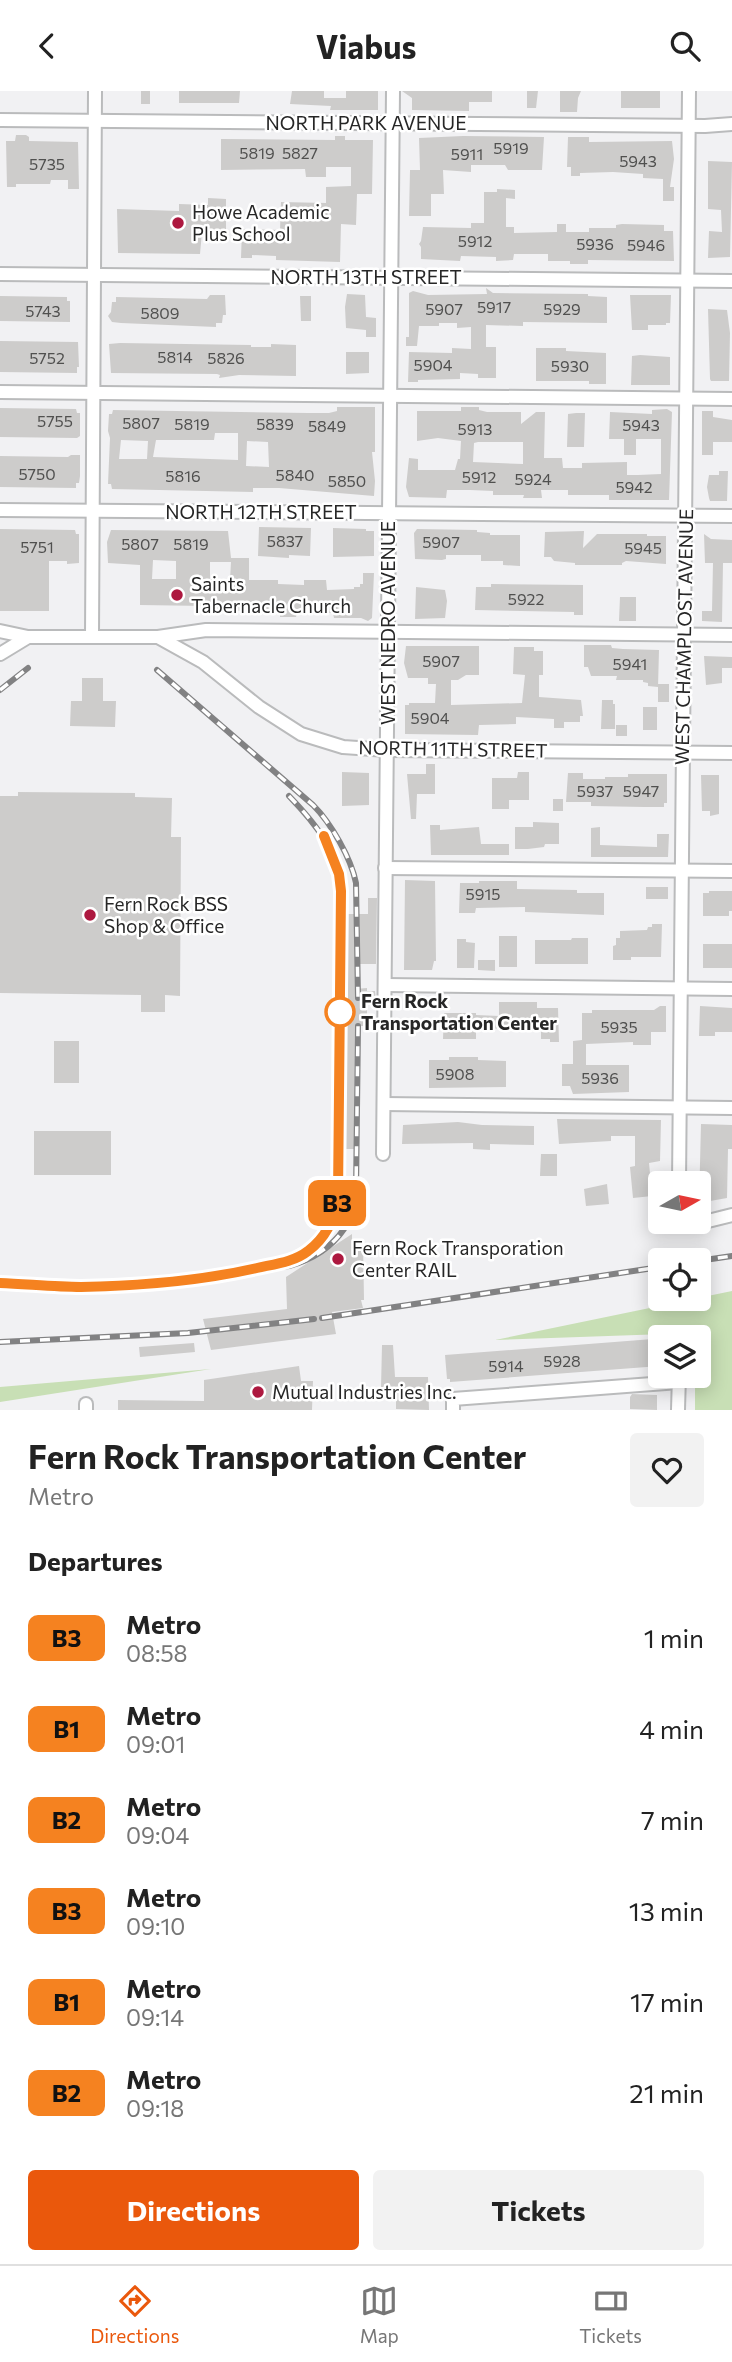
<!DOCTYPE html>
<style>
body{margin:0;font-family:Commissioner,sans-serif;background:#f2f2f2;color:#222;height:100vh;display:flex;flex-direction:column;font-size:26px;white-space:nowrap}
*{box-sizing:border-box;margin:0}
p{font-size:23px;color:#767676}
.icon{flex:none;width:38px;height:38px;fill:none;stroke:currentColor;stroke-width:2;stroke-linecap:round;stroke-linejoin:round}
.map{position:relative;height:1319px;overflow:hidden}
.sheet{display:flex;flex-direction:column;background:#fff;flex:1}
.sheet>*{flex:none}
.badge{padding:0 14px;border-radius:10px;font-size:24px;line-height:46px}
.needle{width:46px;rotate:81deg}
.buttons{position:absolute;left:648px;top:1080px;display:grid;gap:14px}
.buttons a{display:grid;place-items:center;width:63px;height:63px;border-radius:7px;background:#fff;box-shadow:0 4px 18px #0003;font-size:35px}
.map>.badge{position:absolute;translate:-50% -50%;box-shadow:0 0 0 4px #fff}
h2{padding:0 28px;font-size:26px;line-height:63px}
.round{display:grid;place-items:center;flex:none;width:74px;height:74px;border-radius:7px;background:#f2f2f2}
.head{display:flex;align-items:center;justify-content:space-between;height:119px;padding:0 28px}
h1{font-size:33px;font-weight:700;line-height:52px}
.cta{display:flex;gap:14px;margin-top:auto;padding:14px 28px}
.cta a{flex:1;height:80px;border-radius:7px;background:#ea580c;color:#fff;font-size:28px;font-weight:700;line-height:80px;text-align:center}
.cta a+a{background:#f2f2f2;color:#222}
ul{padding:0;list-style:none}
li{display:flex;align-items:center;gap:21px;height:91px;padding:0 28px}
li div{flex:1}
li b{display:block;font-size:26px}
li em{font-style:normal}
li .badge{min-width:77px;font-weight:700;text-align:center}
header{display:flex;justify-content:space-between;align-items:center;height:91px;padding:0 28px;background:#fff;font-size:32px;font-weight:700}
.dock{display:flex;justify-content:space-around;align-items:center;height:98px;border-top:2px solid #e0e0e0;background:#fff;font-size:19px;color:#767676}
.dock a{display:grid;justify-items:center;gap:4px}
.dock .active{color:#ea580c}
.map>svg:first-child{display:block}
.green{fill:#c8dfb5}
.building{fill:#cdcccb;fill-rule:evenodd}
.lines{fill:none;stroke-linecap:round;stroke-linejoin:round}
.street-casing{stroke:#babbbc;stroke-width:16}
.street{stroke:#fff;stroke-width:12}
.rail-casing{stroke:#828283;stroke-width:6}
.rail{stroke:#fff;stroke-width:3.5;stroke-dasharray:10;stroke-linecap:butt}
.line-casing{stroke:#fff;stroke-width:16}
.line{stroke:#f58220;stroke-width:10}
.poi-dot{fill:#ad183f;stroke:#fff;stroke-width:2.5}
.stop-dot{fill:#fff;stroke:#f58220;stroke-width:3.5}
.labels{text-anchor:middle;stroke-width:5;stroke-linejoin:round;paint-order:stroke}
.number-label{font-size:16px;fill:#50504f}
.street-label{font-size:19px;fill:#262626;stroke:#fff}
.poi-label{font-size:19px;fill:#262626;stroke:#fff;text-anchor:start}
.stop-label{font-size:19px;font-weight:bold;fill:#262626;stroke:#fff;text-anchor:start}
</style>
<header><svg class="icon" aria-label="back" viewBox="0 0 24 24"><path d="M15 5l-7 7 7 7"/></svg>Viabus<svg class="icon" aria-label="search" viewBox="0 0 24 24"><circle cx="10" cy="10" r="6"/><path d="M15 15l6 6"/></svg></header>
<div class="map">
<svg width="732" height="1319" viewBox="0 0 732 1319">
<rect width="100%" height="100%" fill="#f1f1f3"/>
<!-- green -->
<g class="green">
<polygon points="732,1200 732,1319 695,1319 695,1285 698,1284 698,1246 694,1246 694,1242 495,1249"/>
<polygon points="211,1278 0,1311 0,1296"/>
</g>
<!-- building -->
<g class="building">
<rect x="141" y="0" width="9" height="13"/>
<polygon points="179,0 240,0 239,12 179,12"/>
<polygon points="292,0 324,0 324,7 346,7 346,0 378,0 378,19 330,19 331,15 290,13"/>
<polygon points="402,0 492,0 492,11 469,11 469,20 412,19 412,7"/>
<polygon points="527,0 538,0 536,17 527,17"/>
<polygon points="560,0 581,0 578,7 577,21 560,21"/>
<rect x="621" y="0" width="39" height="17"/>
<polygon points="16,44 26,44 29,46 29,50 78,51 79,98 68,98 68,89 51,89 50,93 16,93 16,96 7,96 6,50 15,50"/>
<polygon points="335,45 345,45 345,49 373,49 372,103 357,103 356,134 341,133 340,171 276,169 276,165 252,164 252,167 241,167 242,138 280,139 281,111 326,112 326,96 351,95 351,76 326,76 326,86 306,86 305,78 221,79 221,48 335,49"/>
<polygon points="463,45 544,46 542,79 508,79 505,74 471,74 471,81 443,79 444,103 431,103 431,125 409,125 410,79 420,79 419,47"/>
<polygon points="568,46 589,46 589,51 672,50 674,68 670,96 674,96 674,110 663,110 663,88 643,87 643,83 613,81 580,82 580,85 571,85 571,76 567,76"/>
<polygon points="708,70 732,71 730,166 708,167 709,140 722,141 721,119 708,118"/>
<polygon points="497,98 515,99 515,108 506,107 506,136 514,136 514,142 557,141 557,133 566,133 566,141 589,141 589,137 616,137 616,134 622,133 664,134 664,140 673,140 674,170 588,169 588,173 570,173 570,170 548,170 548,163 514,163 513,169 496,170 496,166 461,165 460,170 421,168 421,156 419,153 421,150 423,136 471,137 471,132 484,132 484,101 497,101"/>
<polygon points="208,107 226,108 226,141 202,141 200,163 118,162 117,118 179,120 179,113 208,114"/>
<polygon points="486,197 493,202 588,203 588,205 607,206 607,232 523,231 523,235 486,234 486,256 496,256 496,287 478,287 478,283 460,282 460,288 418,289 418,291 408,291 409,261 452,262 452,257 471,258 471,236 457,237 457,232 439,232 439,235 419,235 417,255 406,255 406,246 409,246 409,202 413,200 428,204 487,203"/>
<polygon points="347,203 365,204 366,226 376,227 376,246 366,246 366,239 346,237 345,216"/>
<polygon points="210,204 225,204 226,224 223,224 222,232 216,232 216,236 121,232 112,231 108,225 111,221 112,211 116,211 116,206 207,208"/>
<polygon points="630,204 671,204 670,232 666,232 666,234 648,234 648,239 632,239"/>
<polygon points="0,205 67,206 67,210 70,210 70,231 0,230"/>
<polygon points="300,205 311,205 311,230 301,230"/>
<polygon points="708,218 727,219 730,242 729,290 711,290 710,288"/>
<polygon points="0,250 78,251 79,276 77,276 77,282 0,281"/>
<polygon points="120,252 251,254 251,256 271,256 271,253 296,254 296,285 239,284 219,287 220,284 217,283 111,282 109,253"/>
<polygon points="536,257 566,257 566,260 606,262 606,293 589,293 589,290 536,290"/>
<polygon points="346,261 369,261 369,282 346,283"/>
<polygon points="640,264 670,266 670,294 631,294 632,265"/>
<path d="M 337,316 L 375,316 L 375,361 L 372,361 L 375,390 L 374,405 L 279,397 L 253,397 L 253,401 L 112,398 L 111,393 L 108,393 L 110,347 L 108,340 L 109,323 L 112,323 L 113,319 L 308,322 L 329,322 L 337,320 ZM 215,342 L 238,342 L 238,369 L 153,366 L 156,349 L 214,349 ZM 121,349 L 148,350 L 147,368 L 119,368 ZM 247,350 L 268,351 L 269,376 L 246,375 Z"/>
<path d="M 461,316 L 479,316 L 479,319 L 487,321 L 521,321 L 521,333 L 536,321 L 545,321 L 544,367 L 562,367 L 563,377 L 582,377 L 582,372 L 627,371 L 627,384 L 638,384 L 661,383 L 661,348 L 636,348 L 636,364 L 624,364 L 624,348 L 609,348 L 610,321 L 652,323 L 652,319 L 667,318 L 672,321 L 669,409 L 609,409 L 609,404 L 568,404 L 568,399 L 541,399 L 542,407 L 523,407 L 524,404 L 493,404 L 493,400 L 470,399 L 447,399 L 446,407 L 409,406 L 406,396 L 409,367 L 418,368 L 418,379 L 455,379 L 458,368 L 460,368 L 461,350 L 438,347 L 417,350 L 417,320 L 461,320 ZM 478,351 L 523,351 L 523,373 L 473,371 L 474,352 Z"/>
<polygon points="0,317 76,318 77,322 80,322 80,345 77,347 0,346"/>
<polygon points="702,320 713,320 713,326 732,329 732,351 713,351 713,364 702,364"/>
<polygon points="576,322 585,322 584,356 567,356 568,323"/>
<polygon points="71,364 80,364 80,385 79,392 76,392 76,397 0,396 0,365 68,366"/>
<polygon points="719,380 728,380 727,410 710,410 709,407 707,396 709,384 719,384"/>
<polygon points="259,436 311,437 310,465 289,464 289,467 258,465"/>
<polygon points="333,437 366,438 366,440 374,440 374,465 333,466"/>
<polygon points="0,438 75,439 76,443 79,443 79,472 67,473 67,470 49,470 49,520 0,520"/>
<polygon points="417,438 477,439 477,441 490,442 490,444 520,444 520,475 503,474 503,470 481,470 481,464 446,464 446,468 442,469 415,468 414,442"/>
<path d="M 111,439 L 228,440 L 231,467 L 249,467 L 249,489 L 278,489 L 278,493 L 304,494 L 304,489 L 326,489 L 327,499 L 354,498 L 354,496 L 360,496 L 360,493 L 363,493 L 363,482 L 374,482 L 372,527 L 368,530 L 361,527 L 334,527 L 333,522 L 297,522 L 296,526 L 280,526 L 280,520 L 206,520 L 206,515 L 140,514 L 140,474 L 108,472 L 107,451 ZM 153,469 L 176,470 L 176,488 L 152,488 ZM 210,471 L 231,471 L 230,489 L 210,488 Z"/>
<polygon points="584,440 583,457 597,443 647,443 647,445 666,445 666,473 626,470 622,472 622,474 575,474 575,472 554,470 551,466 544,466 545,441"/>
<polygon points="704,443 711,448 732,449 732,472 723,472 722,531 702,530 702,520 712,520 713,472 705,472"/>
<polygon points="491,493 583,494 583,524 574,524 574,521 475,519 476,496 491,496"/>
<polygon points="416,496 445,499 447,510 445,527 415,528"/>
<polygon points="620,506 636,506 636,530 619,530"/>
<polygon points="584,554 611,554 612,557 623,558 659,559 658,596 648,595 648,592 643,591 643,589 616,589 617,585 591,585 588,576 584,576"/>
<polygon points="406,555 479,555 479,584 466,584 458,589 451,589 451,614 522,612 525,584 513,583 514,556 534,556 534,560 543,560 543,584 539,584 539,606 581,609 583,625 580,625 580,631 564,631 564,637 554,637 554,628 516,626 516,633 479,634 478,644 405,643 405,614 409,614 409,612 435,612 436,593 428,593 428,587 408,587 404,572"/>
<polygon points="704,565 732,566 732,577 722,577 722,592 706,594"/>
<polygon points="82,587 103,587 103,610 116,610 115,636 70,635 71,610 82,610"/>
<rect x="658" y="593" width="11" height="18"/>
<polygon points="602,609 613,609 613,613 615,613 615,638 601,638"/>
<rect x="643" y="616" width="14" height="23"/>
<rect x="616" y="634" width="11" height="11"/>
<polygon points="426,673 435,673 435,703 417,703 416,728 411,728 407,683 426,683"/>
<polygon points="342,681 369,682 369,714 342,715"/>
<polygon points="518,681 529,681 529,709 509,709 509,718 492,718 492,687 517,687"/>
<polygon points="568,682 583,682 583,688 605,688 605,686 628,686 628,683 667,683 667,712 664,712 664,716 644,716 591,715 591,711 566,711"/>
<polygon points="701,684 719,684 719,723 710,725 710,720 702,720"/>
<polygon points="18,701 135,702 135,706 172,707 171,746 181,746 180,905 165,904 165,921 141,921 141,904 0,902 0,705 18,705"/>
<rect x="553" y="708" width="10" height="12"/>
<polygon points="533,731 559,732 559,753 545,753 544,756 528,758 515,758 515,736 533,736"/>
<polygon points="430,734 440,734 440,739 479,736 481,753 509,753 509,764 431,764"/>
<polygon points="600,736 600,754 657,756 657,743 669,743 668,766 591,766 591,737"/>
<polygon points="405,789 435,790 436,870 434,870 432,879 404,879"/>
<polygon points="479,790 517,790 517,798 577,799 577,802 604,802 604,824 525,821 525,816 476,817 475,822 459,822 460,792 479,792"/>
<rect x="646" y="796" width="22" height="12"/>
<polygon points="709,800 732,800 732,820 729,820 729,825 703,825 703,802 709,802"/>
<polygon points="368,807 377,807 376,873 355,873 355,898 367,897 367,900 375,900 376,909 367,909 367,935 355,935 354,1058 342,1058 343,935 334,935 334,907 343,907 343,836 347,836 347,823 368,823"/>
<polygon points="652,833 662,833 661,866 631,866 631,869 613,869 613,855 616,854 616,847 620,847 620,840 647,839 648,836 652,836"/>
<rect x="499" y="845" width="18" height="31"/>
<polygon points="572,847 588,847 588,873 535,873 535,849 571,849"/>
<polygon points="457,848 466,848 466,851 475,852 474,877 457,877"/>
<rect x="703" y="853" width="29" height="24"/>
<polygon points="478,869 495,869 495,880 478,879"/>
<polygon points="499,911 537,911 537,917 558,917 559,951 550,951 550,948 541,948 541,939 529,939 529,937 476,938 476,948 443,948 444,922 476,922 476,924 499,925"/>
<polygon points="660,915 666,915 666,941 651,941 651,954 633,954 633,951 586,953 586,974 629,974 629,1001 573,1003 570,995 562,995 562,973 573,973 573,950 582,949 582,922 592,922 592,919 654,919"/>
<polygon points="700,915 732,917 732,941 715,941 715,945 699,945"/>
<rect x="54" y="950" width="25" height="42"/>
<polygon points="449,966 478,966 478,969 506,970 506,996 429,997 429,969 449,969"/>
<polygon points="557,1028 661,1029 660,1070 649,1072 652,1105 633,1107 630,1076 635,1075 635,1045 611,1045 611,1050 559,1053"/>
<polygon points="458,1031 482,1034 534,1035 534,1054 490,1053 490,1059 473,1058 473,1052 402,1053 403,1034"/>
<polygon points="701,1033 732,1034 732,1058 728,1058 727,1107 699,1112"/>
<rect x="34" y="1040" width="77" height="44"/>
<polygon points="541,1063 557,1063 557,1085 540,1085"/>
<polygon points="607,1093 609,1113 586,1115 584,1098"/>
<polygon points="352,1143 352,1149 363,1149 364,1209 361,1209 363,1217 332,1221 336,1243 211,1259 203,1228 287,1218 286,1186"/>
<polygon points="653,1248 660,1248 660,1275 450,1291 450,1288 447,1288 445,1264"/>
<polygon points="194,1252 195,1261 140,1266 139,1256"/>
<polygon points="382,1254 393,1254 395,1286 428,1286 429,1319 396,1318 396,1297 381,1297"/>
<polygon points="299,1275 301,1290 313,1290 312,1319 118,1319 118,1309 204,1310 204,1289"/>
<polygon points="632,1303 657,1304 657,1319 630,1318 630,1306"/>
</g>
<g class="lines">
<!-- street casing -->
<g class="street-casing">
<g id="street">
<polyline points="0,29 705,35 732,33"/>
<polyline points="0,183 732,190"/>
<polyline points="0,301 732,308"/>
<polyline points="0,419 732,425"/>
<polyline points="0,540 28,546"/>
<polyline points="92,545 95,0"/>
<polyline points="158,546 206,539 732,544"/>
<polyline points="0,563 28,546 158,546 203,571 259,616 301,643 343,656 387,659 732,662"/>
<polyline points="385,777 732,780"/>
<polyline points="386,894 732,898"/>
<polyline points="384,1013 732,1017"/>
<polyline points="383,1063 393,0"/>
<polyline points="679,1092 689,0"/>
<polyline points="698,1127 708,1130 732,1124"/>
<polyline points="679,1246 679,1244"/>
<polyline points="86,1319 86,1313"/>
<polyline points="453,1319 453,1308 679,1291"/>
<polyline points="678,1319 679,1284"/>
</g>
</g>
<!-- street -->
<use href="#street" class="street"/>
<!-- rail casing -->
<g class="rail-casing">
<g id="rail">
<path d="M 157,579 L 313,714 C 331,732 351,767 356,792 L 358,907"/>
<polyline points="0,599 28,577"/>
<path d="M 289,705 C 315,732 339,761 341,800 L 340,907"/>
<polyline points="352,1125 356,1101 358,935"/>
<path d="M 306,1161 C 322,1149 332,1135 337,1115 L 340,935"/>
<polyline points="698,1170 732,1165"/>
<path d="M 0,1193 L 81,1196 L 145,1192 L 289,1175 C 311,1169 331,1157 344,1138"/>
<polyline points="322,1227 660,1176"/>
<polyline points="0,1251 188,1242 314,1228"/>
</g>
</g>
<!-- rail -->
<use href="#rail" class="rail"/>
</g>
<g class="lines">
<!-- line casing -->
<g class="line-casing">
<path id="line" d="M 0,1192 C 27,1193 54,1196 81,1196 C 139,1195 200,1190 257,1177 C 275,1173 294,1171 308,1160 C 327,1146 335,1127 338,1105 L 341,800 L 339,783 L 324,745"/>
</g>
<!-- line -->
<use href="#line" class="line"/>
</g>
<!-- markers -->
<g class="poi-dot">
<circle cx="178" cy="132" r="7"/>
<circle cx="177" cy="504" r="7"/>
<circle cx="90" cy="824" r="7"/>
<circle cx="338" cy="1168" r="7"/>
<circle cx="258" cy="1301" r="7"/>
</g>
<circle class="stop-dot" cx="340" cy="921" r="14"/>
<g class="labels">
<!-- number labels -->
<g class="number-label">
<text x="511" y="63">5919</text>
<text x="257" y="68">5819</text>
<text x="300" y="68">5827</text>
<text x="467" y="69">5911</text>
<text x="638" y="76">5943</text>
<text x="47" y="79">5735</text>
<text x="475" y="156">5912</text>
<text x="595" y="159">5936</text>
<text x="646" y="160">5946</text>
<text x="494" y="222">5917</text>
<text x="444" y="224">5907</text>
<text x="562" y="224">5929</text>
<text x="43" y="226">5743</text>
<text x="160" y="228">5809</text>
<text x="175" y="272">5814</text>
<text x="47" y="273">5752</text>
<text x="226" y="273">5826</text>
<text x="433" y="280">5904</text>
<text x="570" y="281">5930</text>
<text x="55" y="336">5755</text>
<text x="141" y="338">5807</text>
<text x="192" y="339">5819</text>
<text x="275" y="339">5839</text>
<text x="641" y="340">5943</text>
<text x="327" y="341">5849</text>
<text x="475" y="344">5913</text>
<text x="37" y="389">5750</text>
<text x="295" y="390">5840</text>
<text x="183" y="391">5816</text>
<text x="479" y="392">5912</text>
<text x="533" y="394">5924</text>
<text x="347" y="396">5850</text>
<text x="634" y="402">5942</text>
<text x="285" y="456">5837</text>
<text x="441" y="457">5907</text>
<text x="140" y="459">5807</text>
<text x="191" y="459">5819</text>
<text x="37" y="462">5751</text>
<text x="643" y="463">5945</text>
<text x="526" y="514">5922</text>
<text x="441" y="576">5907</text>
<text x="630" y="579">5941</text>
<text x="430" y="633">5904</text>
<text x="595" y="706">5937</text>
<text x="641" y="706">5947</text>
<text x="483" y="809">5915</text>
<text x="619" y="942">5935</text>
<text x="455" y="989">5908</text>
<text x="600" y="993">5936</text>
<text x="562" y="1276">5928</text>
<text x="506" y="1281">5914</text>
</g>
<!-- street labels -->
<g class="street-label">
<text x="366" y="39">NORTH PARK AVENUE</text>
<text x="366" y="193">NORTH 13TH STREET</text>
<text x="261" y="428">NORTH 12TH STREET</text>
<text transform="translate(388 532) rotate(-90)" y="7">WEST NEDRO AVENUE</text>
<text transform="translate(684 546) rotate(-89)" y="7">WEST CHAMPLOST AVENUE</text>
<text transform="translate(453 658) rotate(1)" y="7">NORTH 11TH STREET</text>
</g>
<!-- poi labels -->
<g class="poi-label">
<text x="192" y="128">Howe Academic<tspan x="192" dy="22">Plus School</tspan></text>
<text x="191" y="500">Saints<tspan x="191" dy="22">Tabernacle Church</tspan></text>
<text x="104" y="820">Fern Rock BSS<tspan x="104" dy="22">Shop &amp; Office</tspan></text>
<text x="352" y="1164">Fern Rock Transporation<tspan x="352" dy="22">Center RAIL</tspan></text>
<text x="272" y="1308">Mutual Industries Inc.</text>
</g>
<!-- stop labels -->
<g class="stop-label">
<text x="361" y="917">Fern Rock<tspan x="361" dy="22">Transportation Center</tspan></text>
</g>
</g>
</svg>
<div class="buttons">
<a><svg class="needle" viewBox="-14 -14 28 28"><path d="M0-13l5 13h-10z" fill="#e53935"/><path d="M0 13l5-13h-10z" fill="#767676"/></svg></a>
<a><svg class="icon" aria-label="locate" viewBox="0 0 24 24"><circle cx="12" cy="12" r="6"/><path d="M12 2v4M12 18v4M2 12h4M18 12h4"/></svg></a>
<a><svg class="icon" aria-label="layers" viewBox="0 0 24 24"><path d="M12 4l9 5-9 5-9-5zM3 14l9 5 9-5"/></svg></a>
</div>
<b class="badge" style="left:337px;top:1112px;background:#f58220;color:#111">B3</b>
</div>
<section class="sheet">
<div class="head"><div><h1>Fern Rock Transportation Center</h1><p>Metro</p></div><a class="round"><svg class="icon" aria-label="heart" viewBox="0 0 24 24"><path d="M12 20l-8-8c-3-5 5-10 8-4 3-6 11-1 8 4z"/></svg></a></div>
<h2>Departures</h2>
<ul>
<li><span class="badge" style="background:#f58220;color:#111">B3</span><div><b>Metro</b><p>08:58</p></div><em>1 min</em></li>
<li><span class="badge" style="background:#f58220;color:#111">B1</span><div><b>Metro</b><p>09:01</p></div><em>4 min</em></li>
<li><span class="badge" style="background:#f58220;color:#111">B2</span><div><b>Metro</b><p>09:04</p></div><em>7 min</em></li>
<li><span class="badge" style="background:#f58220;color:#111">B3</span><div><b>Metro</b><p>09:10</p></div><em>13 min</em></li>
<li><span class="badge" style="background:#f58220;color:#111">B1</span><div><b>Metro</b><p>09:14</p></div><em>17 min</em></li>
<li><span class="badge" style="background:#f58220;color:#111">B2</span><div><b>Metro</b><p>09:18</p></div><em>21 min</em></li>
</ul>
<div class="cta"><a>Directions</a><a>Tickets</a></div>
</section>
<nav class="dock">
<a class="active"><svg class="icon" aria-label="directions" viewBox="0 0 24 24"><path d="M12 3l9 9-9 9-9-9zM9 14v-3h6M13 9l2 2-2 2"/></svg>Directions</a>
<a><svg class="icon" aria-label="map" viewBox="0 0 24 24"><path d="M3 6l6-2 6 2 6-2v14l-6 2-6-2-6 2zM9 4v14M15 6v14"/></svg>Map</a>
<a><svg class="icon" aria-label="tickets" viewBox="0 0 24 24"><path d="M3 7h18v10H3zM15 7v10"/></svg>Tickets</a>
</nav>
